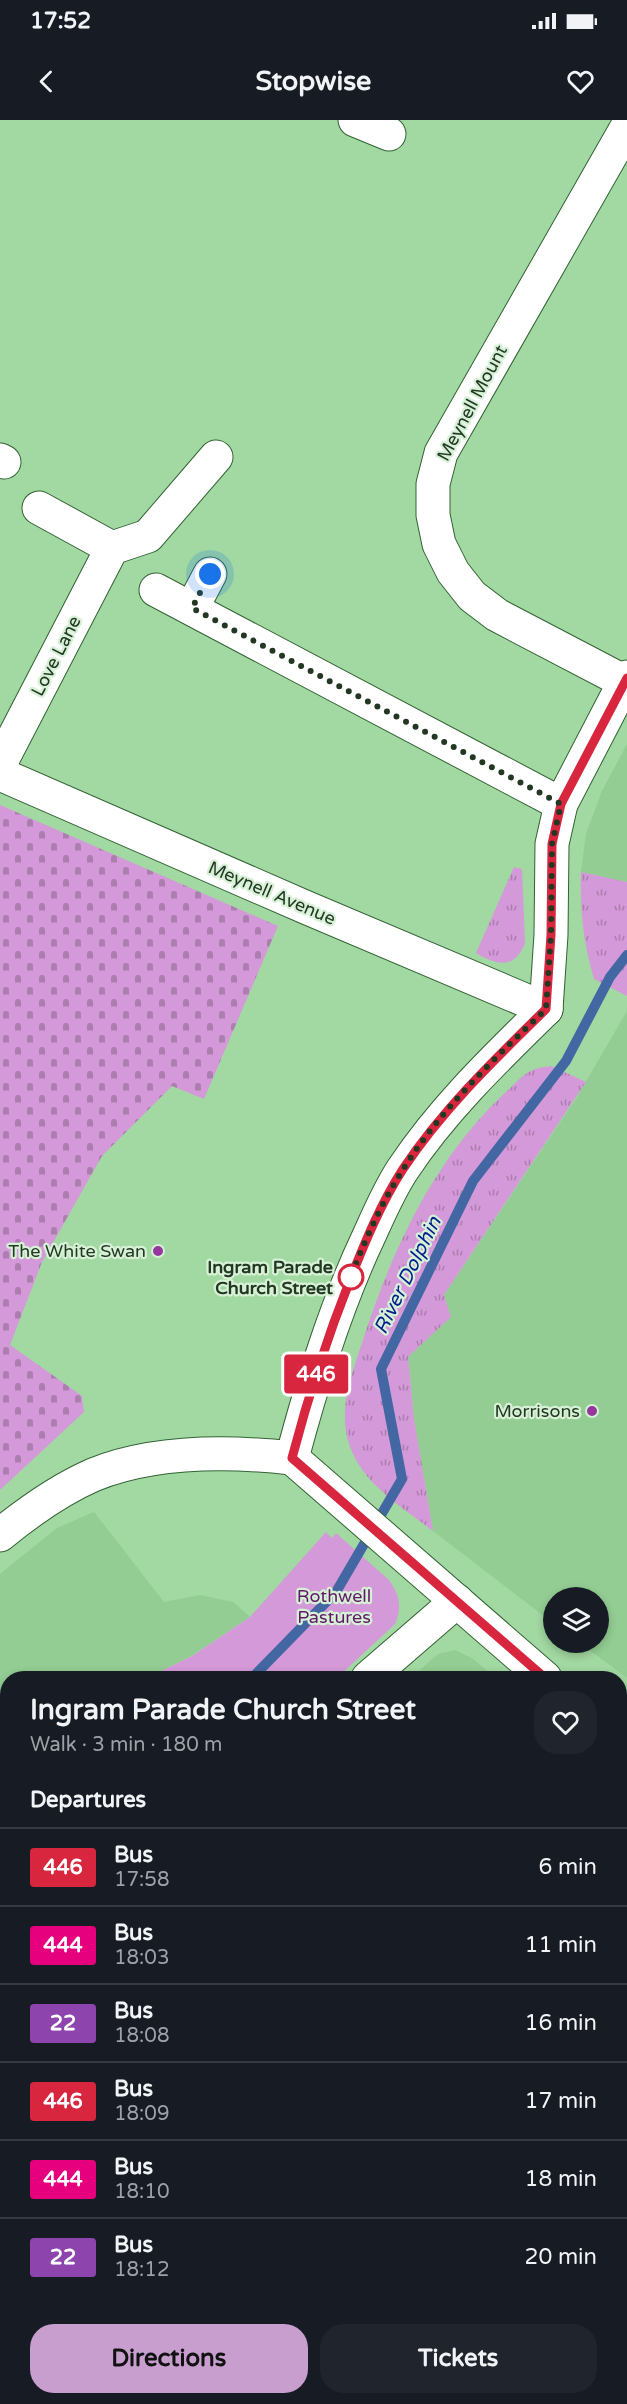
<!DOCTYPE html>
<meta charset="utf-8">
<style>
body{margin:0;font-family:"Varela Round",sans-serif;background:#20242c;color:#f1f3f6;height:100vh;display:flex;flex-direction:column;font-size:22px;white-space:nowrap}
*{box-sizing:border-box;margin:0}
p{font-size:20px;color:#9ea1a6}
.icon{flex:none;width:33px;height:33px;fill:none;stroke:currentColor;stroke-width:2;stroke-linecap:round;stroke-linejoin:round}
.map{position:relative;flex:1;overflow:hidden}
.details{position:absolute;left:0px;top:1551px;width:627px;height:734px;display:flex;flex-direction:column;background:#171b24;border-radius:24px 24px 0 0;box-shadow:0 3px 9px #0003}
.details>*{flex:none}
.badge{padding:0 12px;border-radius:4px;font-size:21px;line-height:39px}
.controls{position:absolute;left:543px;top:1467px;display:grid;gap:12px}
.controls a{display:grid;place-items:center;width:66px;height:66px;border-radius:50%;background:#171b24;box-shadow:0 3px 9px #0003;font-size:30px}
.you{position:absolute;width:30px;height:30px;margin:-15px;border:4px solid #fff;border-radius:50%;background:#1a73e8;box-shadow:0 0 0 9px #1a73e833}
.map>.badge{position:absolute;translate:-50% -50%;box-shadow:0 0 0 3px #fff}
h2{padding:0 30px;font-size:22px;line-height:54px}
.round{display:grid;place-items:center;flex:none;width:63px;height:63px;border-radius:24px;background:#20242c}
.head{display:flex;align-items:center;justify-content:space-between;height:102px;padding:0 30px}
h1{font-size:28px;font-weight:700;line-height:45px}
.cta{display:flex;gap:12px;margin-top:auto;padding:12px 30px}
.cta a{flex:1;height:69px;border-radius:24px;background:#c89ecf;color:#111;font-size:24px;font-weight:700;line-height:69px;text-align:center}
.cta a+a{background:#20242c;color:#f1f3f6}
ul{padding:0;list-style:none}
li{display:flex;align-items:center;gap:18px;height:78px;padding:0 30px;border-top:2px solid #363941}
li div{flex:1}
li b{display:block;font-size:22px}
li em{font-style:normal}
li .badge{min-width:66px;font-weight:700;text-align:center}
.status{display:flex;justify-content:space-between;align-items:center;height:42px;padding:0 30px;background:#171b24;direction:ltr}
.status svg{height:16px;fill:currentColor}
header{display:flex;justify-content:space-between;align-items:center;height:78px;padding:0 30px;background:#171b24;font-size:27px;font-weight:700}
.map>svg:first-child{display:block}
.built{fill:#93cd93}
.grass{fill:url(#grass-tufts)}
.cemetery{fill:url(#cemetery-stones)}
.park{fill:#d499d8}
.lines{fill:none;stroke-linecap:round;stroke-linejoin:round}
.stream{stroke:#4367a2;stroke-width:10}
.minor-casing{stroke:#326334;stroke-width:35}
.minor{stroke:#fff;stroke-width:33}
.line-casing{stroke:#fff;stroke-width:14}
.line{stroke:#d7263d;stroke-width:9}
.walk{stroke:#233823;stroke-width:6;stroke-dasharray:0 10.8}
.poi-dot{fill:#96369f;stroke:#d6f1d5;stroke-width:2}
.stop-dot{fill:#fff;stroke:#d7263d;stroke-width:3}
.labels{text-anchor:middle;stroke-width:4.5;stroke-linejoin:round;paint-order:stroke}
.street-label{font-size:18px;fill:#233823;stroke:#d6f1d5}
.poi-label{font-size:18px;fill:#233823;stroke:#d6f1d5;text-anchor:end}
.stop-label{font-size:18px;font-weight:bold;fill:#233823;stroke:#d6f1d5;text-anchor:end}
.park-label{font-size:18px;fill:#621869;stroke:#d6f1d5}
.water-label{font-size:20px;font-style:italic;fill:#031f8f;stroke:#d6f1d5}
</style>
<div class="status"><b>17:52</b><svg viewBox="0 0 49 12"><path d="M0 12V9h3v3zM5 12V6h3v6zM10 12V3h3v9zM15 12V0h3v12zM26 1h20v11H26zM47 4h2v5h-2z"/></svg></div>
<header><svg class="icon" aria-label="back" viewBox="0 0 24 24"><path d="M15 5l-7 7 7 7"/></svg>Stopwise<svg class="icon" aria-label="heart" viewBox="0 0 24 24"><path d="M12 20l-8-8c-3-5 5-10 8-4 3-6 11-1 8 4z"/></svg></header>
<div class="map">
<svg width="627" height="2284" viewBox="0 0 627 2284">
<defs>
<pattern id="grass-tufts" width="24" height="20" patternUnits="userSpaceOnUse" patternTransform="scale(1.5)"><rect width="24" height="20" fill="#d499d8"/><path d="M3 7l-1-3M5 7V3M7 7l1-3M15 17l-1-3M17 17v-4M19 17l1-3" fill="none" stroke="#ac7eaf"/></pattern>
<pattern id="cemetery-stones" width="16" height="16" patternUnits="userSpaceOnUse" patternTransform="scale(1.5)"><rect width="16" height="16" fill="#d499d8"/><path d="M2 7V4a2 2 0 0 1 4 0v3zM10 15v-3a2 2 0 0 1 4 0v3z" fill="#ac7eaf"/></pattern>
</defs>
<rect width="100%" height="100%" fill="#a2d8a2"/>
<!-- built -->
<g class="built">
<polygon points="627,624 627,762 581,752 586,714 602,671"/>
<polygon points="627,891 627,1558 580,1523 598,1522 598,1478 554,1478 553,1503 433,1411 414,1298 408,1237 451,1197 444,1175 577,977"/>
<polygon points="94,1392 164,1482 200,1475 233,1482 250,1497 191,1536 147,1558 8,1558 7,1627 0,1633 0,1454 57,1408"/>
<polygon points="455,1530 472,1538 495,1558 411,1558 438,1534"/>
</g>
<!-- grass -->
<g class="grass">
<path d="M 514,747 L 522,749 L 525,823 C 515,850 496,845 476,833 Z"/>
<path d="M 581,752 L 627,762 L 627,876 L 594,859 C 583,822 580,791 581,752 Z"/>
<path d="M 551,946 L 586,962 L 444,1175 L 451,1197 L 408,1237 L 414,1298 L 433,1411 C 402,1387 362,1364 349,1324 C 338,1289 351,1256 362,1223 C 392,1129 435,1037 508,970 C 515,964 521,956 529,952 C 534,948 544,947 551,946 Z"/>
</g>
<!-- cemetery -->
<polygon class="cemetery" points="0,685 278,806 204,979 172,966 102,1036 42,1142 10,1225 82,1276 84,1292 0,1370"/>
<!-- park -->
<g class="park">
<path d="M 326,1412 L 332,1418 L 336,1413 L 389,1460 C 400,1475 402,1487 395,1504 L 337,1558 L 147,1558 L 192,1536 L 250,1497 Z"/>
<polygon points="7,1627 8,1853 0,1861 0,1633"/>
</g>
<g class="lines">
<!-- stream -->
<g class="stream">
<polyline points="252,1558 336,1472 402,1359 381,1249 473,1061 566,941 610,857 627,835"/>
<polyline points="0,1723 8,1718"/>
</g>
<!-- minor casing -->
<g class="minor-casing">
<g id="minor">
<polyline points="355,0 389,14"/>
<polyline points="0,340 4,342"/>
<polyline points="39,388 112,428"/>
<polyline points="156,470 561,684"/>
<polyline points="192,488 210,454"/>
<polyline points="625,562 497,495 472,476 453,452 439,424 433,395 433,364 441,333 627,7"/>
<polyline points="0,644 112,428 148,416 216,337"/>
<polyline points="0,654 305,787 546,889"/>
<polyline points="546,889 551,815 552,724 561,684 627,557"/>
<path d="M 292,1338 C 312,1263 335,1188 368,1118 C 379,1094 389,1070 403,1049 C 443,989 495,939 546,889"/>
<path d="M 0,1415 C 28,1392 59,1370 93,1355 C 154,1330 228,1331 292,1338 L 545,1558"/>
<polyline points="368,1558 457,1481"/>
<polyline points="620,1624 627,1617"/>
<polyline points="620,1676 627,1667"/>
<polyline points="0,1886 8,1878"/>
<polyline points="620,1911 627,1917"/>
<polyline points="133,2284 134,2277"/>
</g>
</g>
<!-- minor -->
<use href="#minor" class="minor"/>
</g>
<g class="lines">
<!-- line casing -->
<g class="line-casing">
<path id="line" d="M 545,1558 L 292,1338 C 308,1277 327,1218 350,1160 C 365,1122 381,1083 403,1049 C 443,989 495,939 546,889 L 551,815 L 552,724 L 561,684 L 627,558"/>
</g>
<!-- line -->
<use href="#line" class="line"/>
<!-- walk -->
<path class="walk" d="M 210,454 L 192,488 L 561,684 L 552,724 L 551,815 L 546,889 C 494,939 440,990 402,1051 C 381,1084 364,1122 350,1159 L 351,1157"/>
</g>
<!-- markers -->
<g class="poi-dot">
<circle cx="158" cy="1131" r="6"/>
<circle cx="592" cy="1291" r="6"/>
</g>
<circle class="stop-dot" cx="351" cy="1157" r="12"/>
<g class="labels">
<!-- street labels -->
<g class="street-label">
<text transform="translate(472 283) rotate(-62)" y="6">Meynell Mount</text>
<text transform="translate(56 536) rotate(-63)" y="6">Love Lane</text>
<text transform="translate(272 773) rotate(23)" y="6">Meynell Avenue</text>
</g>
<!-- poi labels -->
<g class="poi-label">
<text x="146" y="1137">The White Swan</text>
<text x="580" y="1297">Morrisons</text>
</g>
<!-- stop labels -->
<g class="stop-label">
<text x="333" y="1153">Ingram Parade<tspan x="333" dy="21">Church Street</tspan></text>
</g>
<!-- park labels -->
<g class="park-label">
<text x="334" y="1482">Rothwell<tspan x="334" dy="21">Pastures</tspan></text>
</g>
<!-- water labels -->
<g class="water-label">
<text transform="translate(407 1155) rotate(-64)" y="7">River Dolphin</text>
</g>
</g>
</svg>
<div class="controls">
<a><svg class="icon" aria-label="layers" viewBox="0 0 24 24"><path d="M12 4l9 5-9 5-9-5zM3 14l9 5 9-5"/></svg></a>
</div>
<div class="you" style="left:210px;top:454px"></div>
<b class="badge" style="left:316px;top:1254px;background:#d7263d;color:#fff">446</b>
<section class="details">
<div class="head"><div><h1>Ingram Parade Church Street</h1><p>Walk · 3 min · 180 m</p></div><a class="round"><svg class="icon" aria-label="heart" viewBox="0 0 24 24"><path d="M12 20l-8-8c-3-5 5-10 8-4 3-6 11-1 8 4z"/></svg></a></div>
<h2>Departures</h2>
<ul>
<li><span class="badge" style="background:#d7263d;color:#fff">446</span><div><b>Bus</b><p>17:58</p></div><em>6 min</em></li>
<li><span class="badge" style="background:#e6007e;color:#fff">444</span><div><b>Bus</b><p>18:03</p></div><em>11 min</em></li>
<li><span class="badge" style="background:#8e44ad;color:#fff">22</span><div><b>Bus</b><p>18:08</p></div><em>16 min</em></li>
<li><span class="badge" style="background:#d7263d;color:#fff">446</span><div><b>Bus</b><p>18:09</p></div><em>17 min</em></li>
<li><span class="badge" style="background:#e6007e;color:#fff">444</span><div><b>Bus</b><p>18:10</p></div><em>18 min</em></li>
<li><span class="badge" style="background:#8e44ad;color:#fff">22</span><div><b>Bus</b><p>18:12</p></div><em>20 min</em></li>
</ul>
<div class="cta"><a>Directions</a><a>Tickets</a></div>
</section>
</div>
